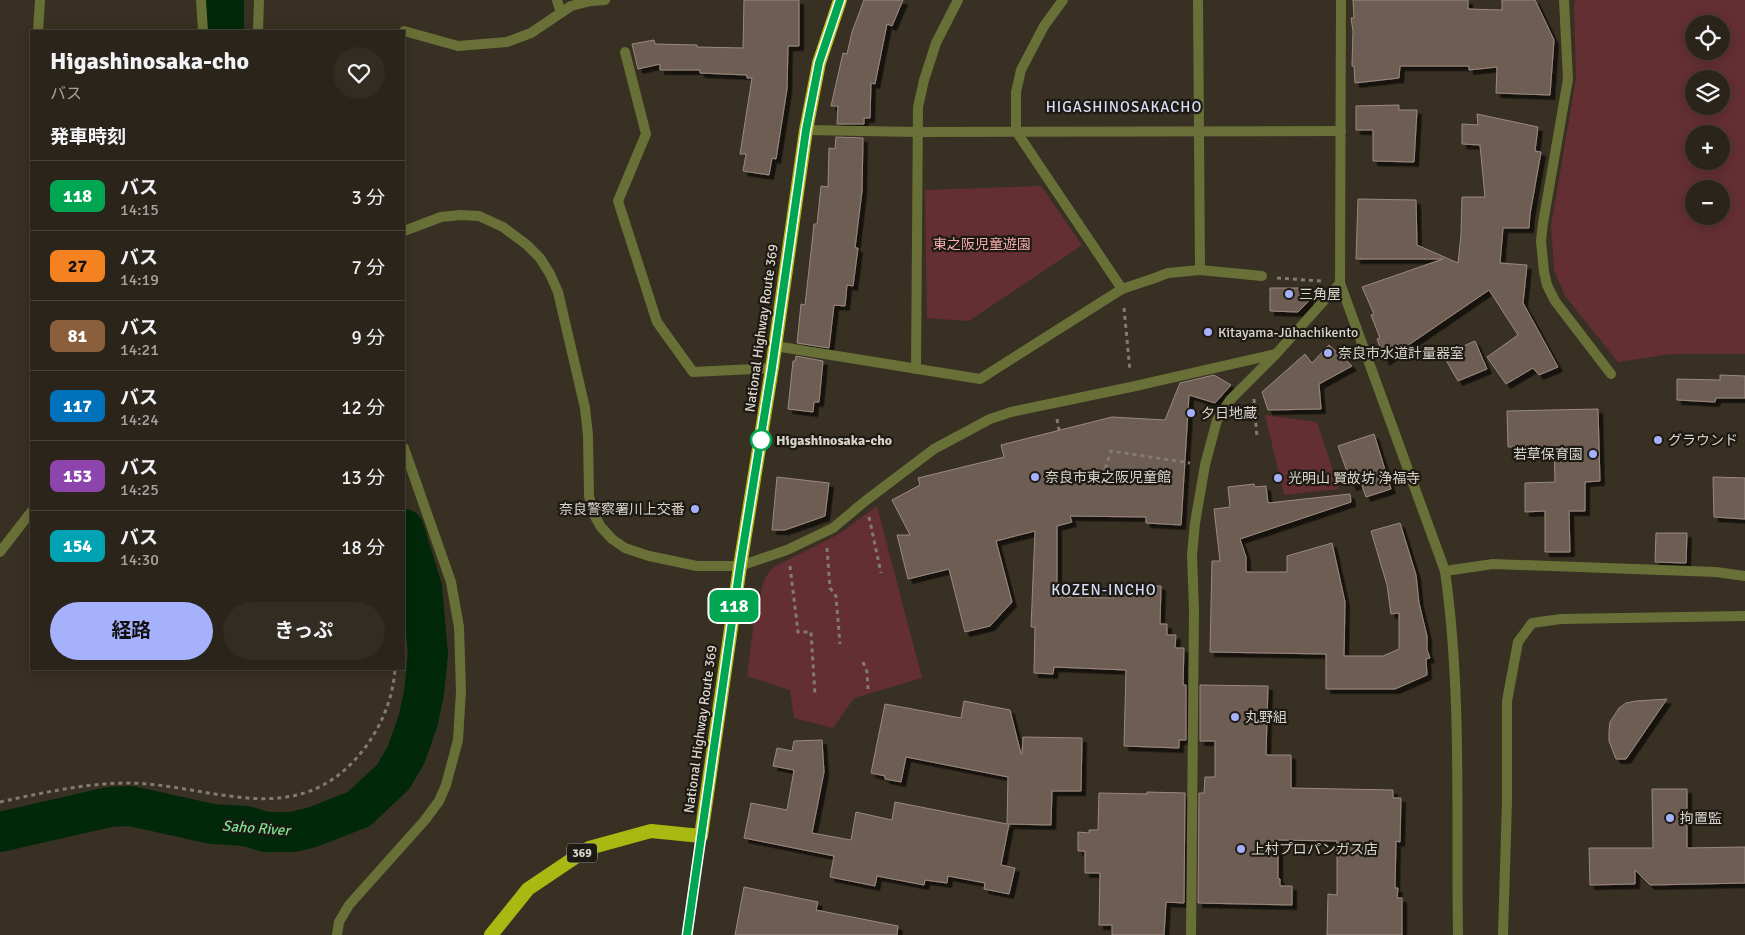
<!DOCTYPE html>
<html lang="ja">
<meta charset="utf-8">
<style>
body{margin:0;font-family:Signika,"Noto Sans JP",sans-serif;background:#322c23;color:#f1f3f6;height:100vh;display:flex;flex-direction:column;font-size:19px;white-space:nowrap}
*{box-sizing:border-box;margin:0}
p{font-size:16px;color:#a5a4a2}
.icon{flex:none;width:28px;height:28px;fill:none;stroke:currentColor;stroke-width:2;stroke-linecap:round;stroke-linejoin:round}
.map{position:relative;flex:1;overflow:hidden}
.sheet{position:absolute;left:30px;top:30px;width:375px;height:640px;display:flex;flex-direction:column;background:#2a241a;border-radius:0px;box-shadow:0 2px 12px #0003,0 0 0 1px #464139}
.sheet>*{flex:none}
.badge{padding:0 10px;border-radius:8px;font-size:18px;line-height:32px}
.buttons{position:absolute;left:1685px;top:15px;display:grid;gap:10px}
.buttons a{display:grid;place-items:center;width:45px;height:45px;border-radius:50%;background:#2a241a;box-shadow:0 2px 12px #0003,0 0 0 1px #464139;font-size:25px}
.map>.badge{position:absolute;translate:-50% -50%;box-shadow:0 0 0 2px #fff}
h2{padding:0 20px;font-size:19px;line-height:45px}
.round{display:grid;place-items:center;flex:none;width:52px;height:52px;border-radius:26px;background:#322c23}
.headline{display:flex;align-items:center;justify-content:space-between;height:85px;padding:0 20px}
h1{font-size:24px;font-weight:700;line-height:38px}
.button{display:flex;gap:10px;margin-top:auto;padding:10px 20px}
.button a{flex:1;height:58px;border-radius:30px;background:#a6b1fc;color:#111;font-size:20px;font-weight:700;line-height:58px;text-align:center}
.button a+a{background:#322c23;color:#f1f3f6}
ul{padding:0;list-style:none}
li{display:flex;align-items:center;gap:15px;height:70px;padding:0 20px;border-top:1px solid #464139}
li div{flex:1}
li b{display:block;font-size:19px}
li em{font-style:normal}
li .badge{min-width:55px;font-weight:700;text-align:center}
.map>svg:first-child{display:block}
.green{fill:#632f33;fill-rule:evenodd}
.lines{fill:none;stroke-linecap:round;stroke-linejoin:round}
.river{stroke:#002809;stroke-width:40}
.building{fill:#6e5d53;stroke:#9b897f;filter:url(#shadow)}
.path{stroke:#827b70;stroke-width:3;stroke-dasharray:4 4;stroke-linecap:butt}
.service{stroke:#697037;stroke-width:10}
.minor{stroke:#697037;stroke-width:10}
.secondary{stroke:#889231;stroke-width:10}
.trunk{stroke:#aab812;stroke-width:14}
.line-casing{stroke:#fff;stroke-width:11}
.line{stroke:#00a651;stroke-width:8}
.poi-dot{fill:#a6b1fc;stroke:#1d1913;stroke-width:2}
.stop-dot{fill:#fff;stroke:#00a651;stroke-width:2.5}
.labels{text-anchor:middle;stroke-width:4.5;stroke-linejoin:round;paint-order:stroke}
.shield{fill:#1d1913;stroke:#a19d94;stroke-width:1}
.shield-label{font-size:12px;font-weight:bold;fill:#dad5cc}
.park-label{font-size:14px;fill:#f6abaf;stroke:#1d1913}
.poi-label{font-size:14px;fill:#dad5cc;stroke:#1d1913;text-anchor:start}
.street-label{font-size:14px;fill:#dad5cc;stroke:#1d1913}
.stop-label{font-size:14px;font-weight:bold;fill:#dad5cc;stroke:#1d1913;text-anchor:start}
.neighbourhood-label{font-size:15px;letter-spacing:1px;fill:#d8ddfa;stroke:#1d1913}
.water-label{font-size:15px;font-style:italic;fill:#7de08e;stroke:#1d1913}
</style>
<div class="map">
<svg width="1745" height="935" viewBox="0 0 1745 935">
<defs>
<filter id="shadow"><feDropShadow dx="4.5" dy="4.5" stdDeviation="0" flood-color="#0009"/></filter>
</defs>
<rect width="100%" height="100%" fill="#383022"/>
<!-- green -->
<g class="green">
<path d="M 1576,0 L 1745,0 L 1745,354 L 1671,354 L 1618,362 L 1565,296 L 1554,270 L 1551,226 L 1576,79 L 1574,2 ZM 1694,24 L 1721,24 L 1721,51 L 1694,51 ZM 1694,79 L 1721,79 L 1721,106 L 1694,106 ZM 1694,134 L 1721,134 L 1721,161 L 1694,161 ZM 1694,189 L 1721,189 L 1721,216 L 1694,216 Z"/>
<polygon points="1041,186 1082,245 969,321 927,318 925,190"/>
<polygon points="1265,415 1317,422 1339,489 1284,495"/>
<polygon points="877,506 922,678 854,698 833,728 794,718 790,690 747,676 754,622 764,580 772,568 839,534"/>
</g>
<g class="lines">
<!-- river -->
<g class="river">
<polyline points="224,0 224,31"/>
<polyline points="0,832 109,807 131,806 212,824 246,826 266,832 293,832 313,827 359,809 393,777 406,755 418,721 424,693 428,654 422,588 404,529"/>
</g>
</g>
<!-- building -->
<g class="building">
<polygon points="744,0 799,0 799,46 788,46 787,89 776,159 772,158 769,175 743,171 746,154 740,154 752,78 747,78 747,75 700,73 700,70 660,70 660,64 638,69 632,44 654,40 655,44 697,45 697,47 743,48"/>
<polygon points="864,0 903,0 892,26 887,24 875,84 871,83 870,118 864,118 864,124 837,124 838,106 831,106 843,53 847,54 852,32"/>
<polygon points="1353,0 1468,0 1468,9 1502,10 1502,0 1535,0 1554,40 1550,95 1496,93 1497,67 1469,70 1469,66 1400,66 1399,78 1355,83 1354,66 1352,66 1353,31 1351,18 1354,18"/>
<polygon points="1399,105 1399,110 1417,110 1414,162 1373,161 1373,130 1356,130 1356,106"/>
<polygon points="1477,114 1538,127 1535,151 1541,152 1530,214 1529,228 1503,228 1500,263 1527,265 1523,303 1558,367 1539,375 1533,368 1506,384 1487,357 1518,335 1489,290 1385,361 1377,339 1380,338 1371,315 1374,314 1362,287 1443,259 1356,259 1358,199 1416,200 1417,245 1458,263 1461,235 1462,197 1485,197 1480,145 1462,144 1462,124 1478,125"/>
<polygon points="836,137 863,138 862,191 855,248 858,248 853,286 847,285 845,306 834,305 829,348 797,343 801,304 805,305 812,243 814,224 817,224 821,186 828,187 829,148 835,149"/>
<polygon points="1270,288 1307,288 1309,301 1298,312 1270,311"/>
<polygon points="1475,341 1487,369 1458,381 1443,355"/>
<polygon points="1329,345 1352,366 1319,384 1321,409 1268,410 1262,392 1305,354 1312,363"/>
<polygon points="796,356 823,361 819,402 814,402 813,412 788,409 793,361 795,361"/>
<polygon points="1214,375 1231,385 1215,403 1189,395 1181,525 1146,523 1146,517 1070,516 1072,522 1057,526 1057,597 1114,598 1114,585 1161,586 1160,624 1167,624 1167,635 1176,635 1175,648 1184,648 1183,685 1186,685 1186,740 1179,740 1179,748 1124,746 1126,670 1054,667 1053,674 1034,673 1035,627 1031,627 1035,531 996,541 1012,602 990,626 965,632 949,569 908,579 897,535 910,535 892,500 920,485 918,478 1004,457 1001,445 1112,417 1165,420 1180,383"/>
<polygon points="1720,375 1745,376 1745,398 1716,398 1715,402 1677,400 1677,379 1720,380"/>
<polygon points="1598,409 1600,481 1585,482 1585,511 1569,511 1570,552 1545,552 1545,511 1525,512 1525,483 1555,482 1554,446 1508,447 1507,411"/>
<polygon points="1374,434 1391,489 1366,497 1361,483 1352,486 1338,446"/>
<polygon points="777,477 829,483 825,516 785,530 772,530"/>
<polygon points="1713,477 1745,478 1745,519 1714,517"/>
<polygon points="1254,484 1255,487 1266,486 1268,503 1350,494 1351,502 1240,539 1246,557 1246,572 1287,572 1287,556 1332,543 1345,602 1344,656 1383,656 1399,649 1399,613 1391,614 1387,585 1371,531 1400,523 1416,575 1419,603 1427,636 1427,650 1430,658 1426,659 1427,675 1395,689 1326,689 1326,654 1210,652 1212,561 1220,561 1214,509 1230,507 1228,487"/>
<polygon points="1656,533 1687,533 1686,563 1655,562"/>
<polygon points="1200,685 1268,686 1266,755 1291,755 1291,788 1393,790 1393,798 1401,798 1400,842 1396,841 1395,888 1398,888 1397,898 1402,898 1402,935 1327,935 1328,894 1337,895 1337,841 1278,840 1278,878 1280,879 1280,886 1292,886 1292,905 1198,903 1199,793 1204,793 1205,777 1215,777 1215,741 1200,741"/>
<polygon points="1667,699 1626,759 1616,759 1609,741 1609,731 1610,722 1619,708 1626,703 1636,701"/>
<polygon points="964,701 1010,710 1021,754 1022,754 1023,737 1082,738 1081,791 1052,791 1051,825 1009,824 1001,865 1015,868 1009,894 984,889 985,883 948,876 947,883 925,880 924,885 877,876 875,886 830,877 834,856 744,838 751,803 787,810 794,770 773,766 777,748 792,751 794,741 822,740 824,772 812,833 851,840 856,812 892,820 895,802 1007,824 1008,777 906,757 901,782 885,779 885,776 871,773 885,704 961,718"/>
<polygon points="1652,789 1687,789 1687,848 1745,847 1745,883 1650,885 1635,870 1635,884 1590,885 1589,848 1653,848"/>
<polygon points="1147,792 1185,793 1184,903 1166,902 1164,935 1112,935 1112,925 1099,925 1100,873 1085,873 1085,851 1078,851 1078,832 1089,833 1089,830 1098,830 1099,793 1147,794"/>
<polygon points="744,887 818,902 816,910 898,926 897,935 735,935"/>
</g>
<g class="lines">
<!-- path -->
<g class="path">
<polyline points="1277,278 1321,281"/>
<polyline points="1124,308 1130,371"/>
<polyline points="1254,399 1257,438"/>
<polyline points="1057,419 1059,430"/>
<polyline points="1103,476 1111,451 1190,463"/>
<polyline points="869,517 881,573"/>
<polyline points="827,548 830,588 836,596 840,644"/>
<polyline points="790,566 798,632 811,632 815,695"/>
<polyline points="863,662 867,672 868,689"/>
<path d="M 0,802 C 41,793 82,784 123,783 C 210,782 297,836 364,749 C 382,725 393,698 395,669"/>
</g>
<!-- service -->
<g class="service">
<polyline points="625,52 646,134 618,201 657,322 693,372 772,368"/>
<polyline points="1503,935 1507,801 1507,701 1518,642 1532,623 1561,619 1745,616"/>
</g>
<!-- minor -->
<g class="minor">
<polyline points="201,0 203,31"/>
<polyline points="557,0 561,13"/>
<polyline points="1063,0 1044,26 1021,70 1016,92 1016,131 1122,289"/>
<polyline points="1198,0 1200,270"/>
<path d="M 1341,0 L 1340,283 L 1445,571 C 1462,691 1456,814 1458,935"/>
<polyline points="1564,0 1568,79 1543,223 1541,241 1544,272 1547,285 1555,301 1611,374"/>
<polyline points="38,31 40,0"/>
<polyline points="258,31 259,0"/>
<polyline points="404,31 458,46 507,42 531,33 571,6 591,1 605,0"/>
<polyline points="806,130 918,132 1341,131"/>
<polyline points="404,231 441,217 460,215 479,216 503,227 527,245 540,258 550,274 558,292 585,408 588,435 589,496 594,515 601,527 612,539 625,548 649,556 697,566 740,566 787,550 833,528 864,502 934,449 990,419 1011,412 1131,387 1276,354 1340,283"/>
<polyline points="775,346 980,379 1122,289 1152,279 1168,273 1200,270 1262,276"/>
<polyline points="916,369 918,107 924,80 936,43 958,0"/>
<polyline points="0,552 31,512"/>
<polyline points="1445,571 1493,564 1716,572 1745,576"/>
<polyline points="337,935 339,922 349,905 425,820 439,801 446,785 458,740 461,691 459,627 451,582 404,448"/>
<polyline points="1191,935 1194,610 1192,555 1195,523 1205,465 1217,420 1230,400 1275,355"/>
</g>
<!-- secondary -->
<polyline class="secondary" points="687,935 701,836"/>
<!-- trunk -->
<polyline class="trunk" points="491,935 528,889 589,848 651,831 701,836 740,566 772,368 806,130 819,63 840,0"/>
</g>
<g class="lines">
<!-- line casing -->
<g class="line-casing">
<polyline id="line" points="687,935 740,566 772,368 806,130 819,63 840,0"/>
</g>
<!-- line -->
<use href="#line" class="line"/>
</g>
<!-- markers -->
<g class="poi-dot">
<circle cx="1289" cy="294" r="5"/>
<circle cx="1208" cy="332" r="5"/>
<circle cx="1328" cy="353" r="5"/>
<circle cx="1191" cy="413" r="5"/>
<circle cx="1658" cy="440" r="5"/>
<circle cx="1593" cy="454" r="5"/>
<circle cx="1035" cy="477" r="5"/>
<circle cx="1278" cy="478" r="5"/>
<circle cx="695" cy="509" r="5"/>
<circle cx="1235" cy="717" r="5"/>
<circle cx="1670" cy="818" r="5"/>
<circle cx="1241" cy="849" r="5"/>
</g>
<circle class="stop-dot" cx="761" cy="440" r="10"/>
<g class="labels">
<!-- shield labels -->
<rect class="shield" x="567" y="843.5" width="30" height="19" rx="4"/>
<g class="shield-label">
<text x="582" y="857">369</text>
</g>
<!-- park labels -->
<g class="park-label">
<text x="982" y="249">東之阪児童遊園</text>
</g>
<!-- poi labels -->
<g class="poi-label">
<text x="1299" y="299">三角屋</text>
<text x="1218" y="337">Kitayama-Jūhachikento</text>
<text x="1338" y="358">奈良市水道計量器室</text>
<text x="1201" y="418">夕日地蔵</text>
<text x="1668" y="445">グラウンド</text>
<text x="1583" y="459" text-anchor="end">若草保育園</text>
<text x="1045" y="482">奈良市東之阪児童館</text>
<text x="1288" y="483">光明山 賢故坊 浄福寺</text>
<text x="685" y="514" text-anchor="end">奈良警察署川上交番</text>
<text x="1245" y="722">丸野組</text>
<text x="1680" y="823">拘置監</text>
<text x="1251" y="854">上村プロパンガス店</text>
</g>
<!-- street labels -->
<g class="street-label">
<text transform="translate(761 328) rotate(-82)" y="5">National Highway Route 369</text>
<text transform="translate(700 729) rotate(-82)" y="5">National Highway Route 369</text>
</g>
<!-- stop labels -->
<g class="stop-label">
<text x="776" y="445">Higashinosaka-cho</text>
</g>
<!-- neighbourhood labels -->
<g class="neighbourhood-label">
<text x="1124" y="112">HIGASHINOSAKACHO</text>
<text x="1104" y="595">KOZEN-INCHO</text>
</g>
<!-- water labels -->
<g class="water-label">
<text transform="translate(256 828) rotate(4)" y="5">Saho River</text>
</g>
</g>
</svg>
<div class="buttons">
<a><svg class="icon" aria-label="locate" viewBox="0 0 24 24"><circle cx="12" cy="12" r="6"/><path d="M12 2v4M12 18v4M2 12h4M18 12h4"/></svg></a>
<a><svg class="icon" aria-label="layers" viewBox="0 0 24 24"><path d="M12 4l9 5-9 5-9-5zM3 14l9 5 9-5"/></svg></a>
<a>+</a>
<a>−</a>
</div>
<b class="badge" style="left:734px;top:606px;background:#00a651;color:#fff">118</b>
<section class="sheet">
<div class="headline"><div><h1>Higashinosaka-cho</h1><p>バス</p></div><a class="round"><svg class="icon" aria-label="heart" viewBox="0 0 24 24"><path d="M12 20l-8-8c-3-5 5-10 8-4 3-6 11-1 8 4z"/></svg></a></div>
<h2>発車時刻</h2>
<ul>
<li><span class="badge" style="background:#00a651;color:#fff">118</span><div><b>バス</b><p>14:15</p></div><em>3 分</em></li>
<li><span class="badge" style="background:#f58220;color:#111">27</span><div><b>バス</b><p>14:19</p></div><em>7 分</em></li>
<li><span class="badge" style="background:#8b5e3c;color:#fff">81</span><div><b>バス</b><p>14:21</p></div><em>9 分</em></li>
<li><span class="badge" style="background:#0072bc;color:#fff">117</span><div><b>バス</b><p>14:24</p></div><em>12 分</em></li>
<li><span class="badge" style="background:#8e44ad;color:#fff">153</span><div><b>バス</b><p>14:25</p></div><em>13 分</em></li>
<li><span class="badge" style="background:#00a3b4;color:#fff">154</span><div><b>バス</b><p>14:30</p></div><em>18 分</em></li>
</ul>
<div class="button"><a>経路</a><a>きっぷ</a></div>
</section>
</div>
